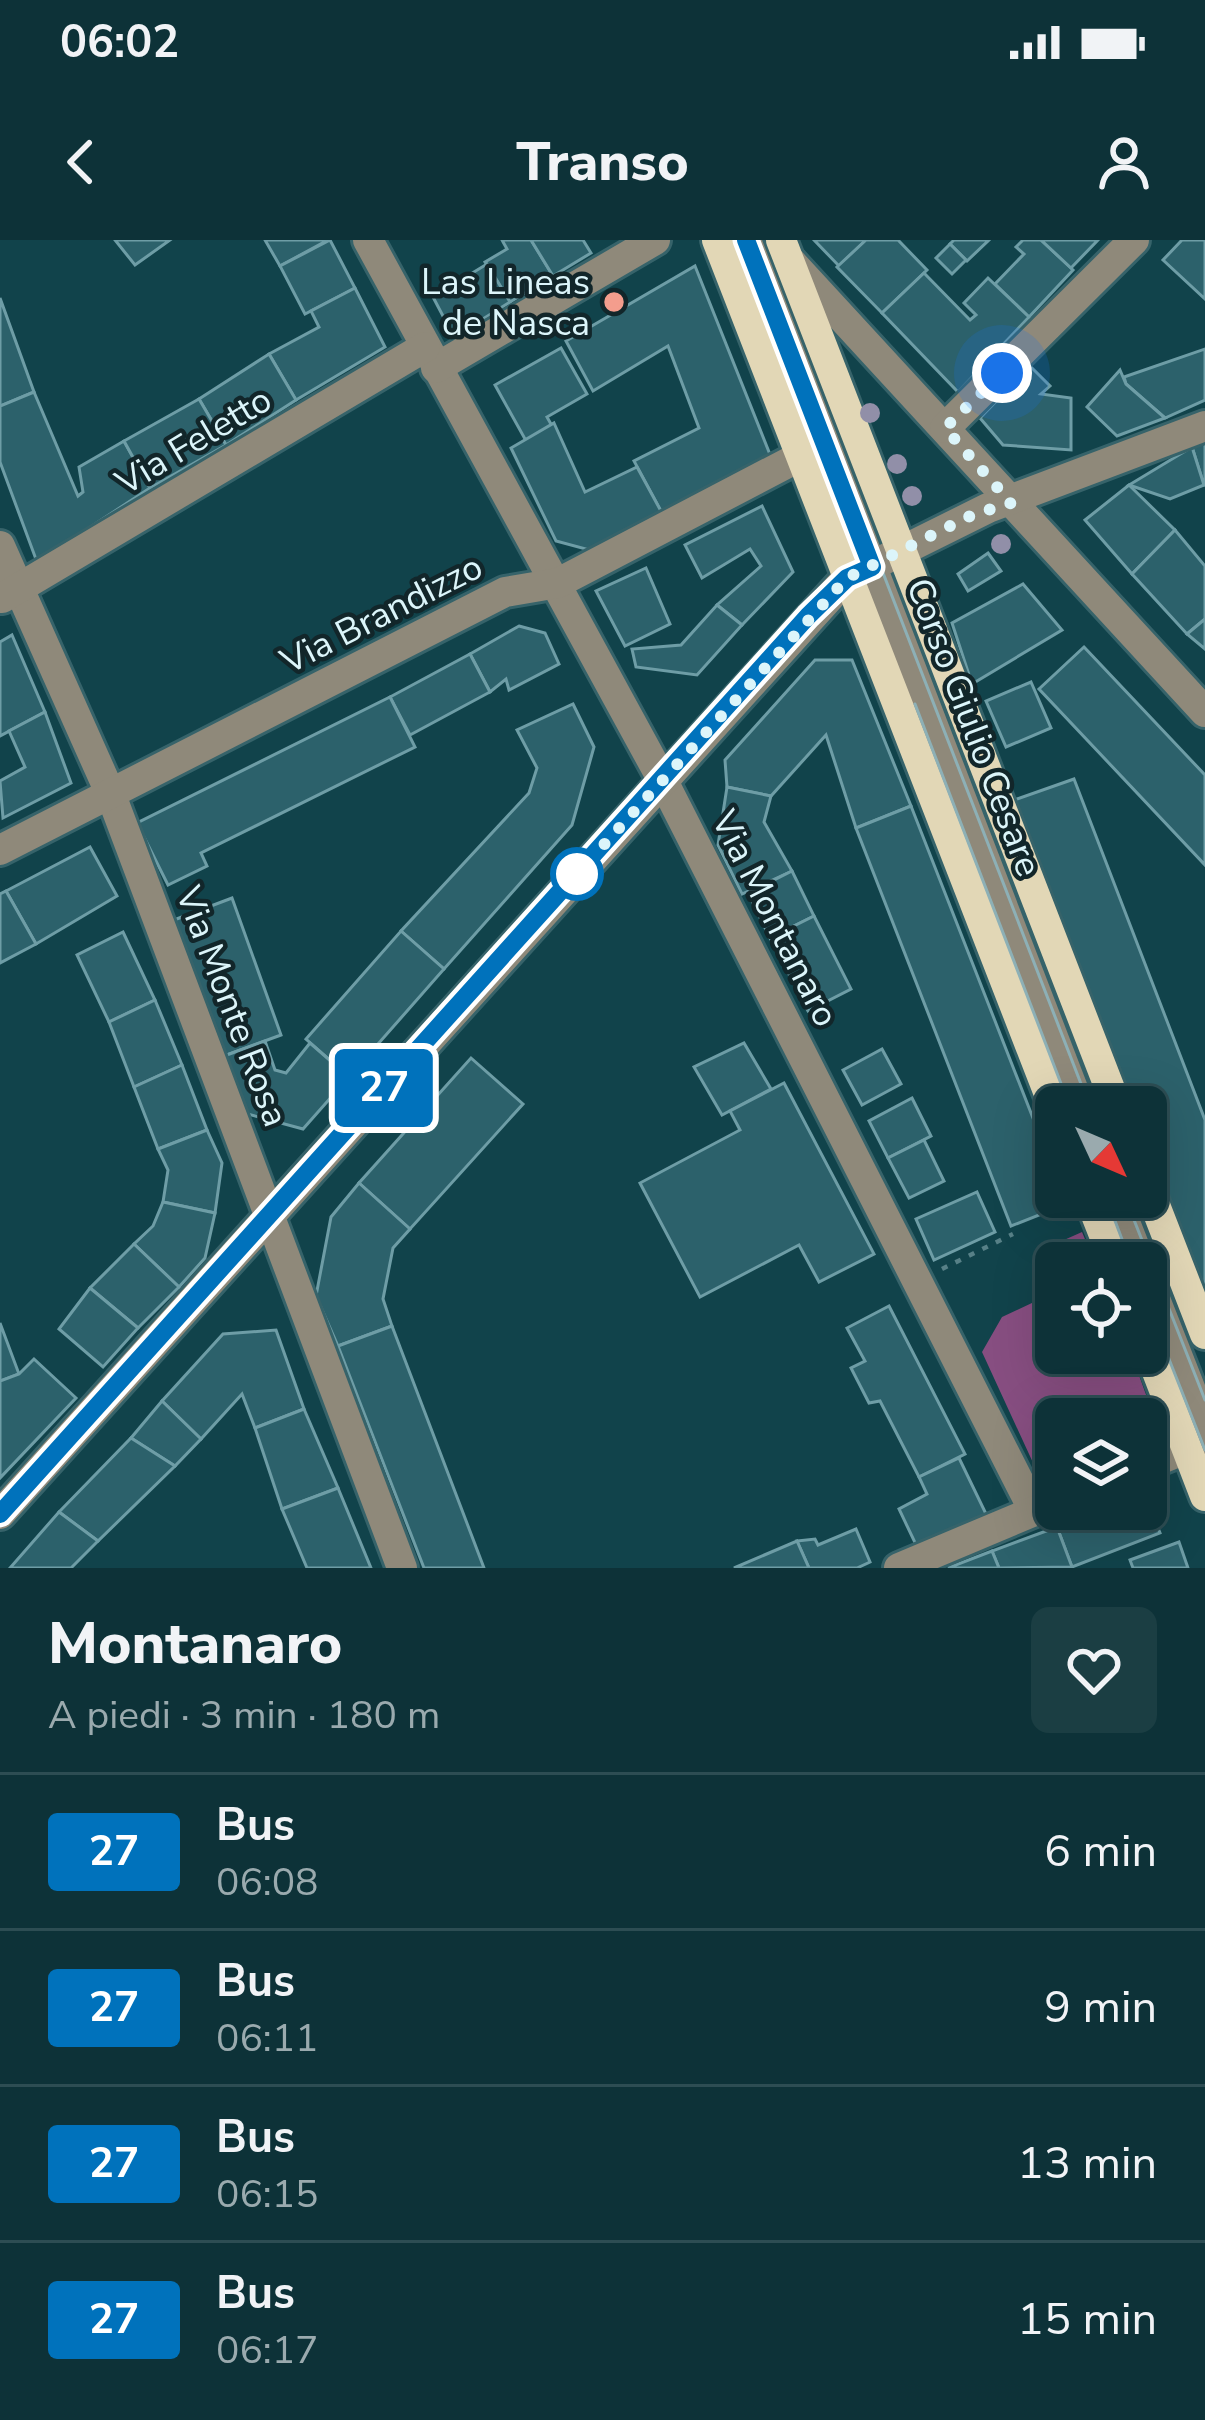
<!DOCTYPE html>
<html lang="it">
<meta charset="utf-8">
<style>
body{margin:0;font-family:"Nunito Sans",sans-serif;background:#1b3e43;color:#f1f3f6;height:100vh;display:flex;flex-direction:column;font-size:45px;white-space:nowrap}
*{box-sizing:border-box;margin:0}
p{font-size:39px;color:#9aaaae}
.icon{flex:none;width:66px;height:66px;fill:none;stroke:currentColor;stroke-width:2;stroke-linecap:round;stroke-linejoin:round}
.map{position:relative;height:1328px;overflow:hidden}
.side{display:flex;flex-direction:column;background:#0d3238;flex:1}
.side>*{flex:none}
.badge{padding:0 24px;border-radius:9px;font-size:42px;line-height:78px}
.needle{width:78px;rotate:134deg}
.controls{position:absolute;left:1035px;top:846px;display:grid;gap:24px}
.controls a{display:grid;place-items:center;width:132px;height:132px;border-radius:18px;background:#0d3238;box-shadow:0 12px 48px #0002,0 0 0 3px #2d4d53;font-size:60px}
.you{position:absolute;width:60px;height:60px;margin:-30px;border:9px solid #fff;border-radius:50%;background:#1a73e8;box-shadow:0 0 0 18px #1a73e833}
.map>.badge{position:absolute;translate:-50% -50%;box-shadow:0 0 0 6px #fff}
.round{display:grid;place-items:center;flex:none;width:126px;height:126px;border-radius:18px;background:#1b3e43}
.headline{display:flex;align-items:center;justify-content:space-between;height:204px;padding:0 48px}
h1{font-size:57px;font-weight:800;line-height:90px}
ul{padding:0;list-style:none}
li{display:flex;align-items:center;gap:36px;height:156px;padding:0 48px;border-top:3px solid #2d4d53}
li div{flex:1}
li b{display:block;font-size:45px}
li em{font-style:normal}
li .badge{min-width:132px;font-weight:700;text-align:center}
.status{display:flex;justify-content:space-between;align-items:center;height:84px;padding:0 60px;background:#0d3238;direction:ltr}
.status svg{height:33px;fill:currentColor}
header{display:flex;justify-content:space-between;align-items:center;height:156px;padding:0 48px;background:#0d3238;font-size:54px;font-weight:800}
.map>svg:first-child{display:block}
.green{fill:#874e81}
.building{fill:#2c616b;stroke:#6e9da6;stroke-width:3}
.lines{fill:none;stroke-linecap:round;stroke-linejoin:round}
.minor-casing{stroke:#36636a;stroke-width:36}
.major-casing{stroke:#36636a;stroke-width:36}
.path{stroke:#578087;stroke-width:4.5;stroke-dasharray:6 9;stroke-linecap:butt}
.minor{stroke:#8f897a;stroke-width:30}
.major{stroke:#e2d7b6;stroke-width:30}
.tram{stroke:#8db0b6;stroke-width:3}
.tree{fill:#918fa8}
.line-casing{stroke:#fff;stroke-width:27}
.line{stroke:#0072bc;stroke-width:18}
.walk{stroke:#dcf5fa;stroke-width:12;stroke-dasharray:0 21.6}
.poi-dot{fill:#f49d8d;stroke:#12262a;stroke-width:4.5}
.stop-dot{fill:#fff;stroke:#0072bc;stroke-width:6}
.labels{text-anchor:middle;stroke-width:9;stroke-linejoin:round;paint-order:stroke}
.poi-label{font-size:36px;fill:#dcf5fa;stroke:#12262a;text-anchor:end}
.street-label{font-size:36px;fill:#dcf5fa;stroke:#12262a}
</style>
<div class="status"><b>06:02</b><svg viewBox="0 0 49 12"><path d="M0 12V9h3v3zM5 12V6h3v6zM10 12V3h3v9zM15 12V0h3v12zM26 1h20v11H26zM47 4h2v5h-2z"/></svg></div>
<header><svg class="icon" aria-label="back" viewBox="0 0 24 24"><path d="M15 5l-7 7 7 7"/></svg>Transo<svg class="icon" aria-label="person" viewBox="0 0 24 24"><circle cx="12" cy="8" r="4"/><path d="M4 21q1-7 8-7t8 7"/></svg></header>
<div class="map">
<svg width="1205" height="1328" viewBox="0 0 1205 1328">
<rect width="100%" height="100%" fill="#11434b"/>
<!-- green -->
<polygon class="green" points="1082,992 1095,1023 1056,1023 1056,1113 1131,1113 1149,1163 1145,1179 1056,1179 1056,1246 1046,1251 982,1112 1002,1077 1051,1054 1042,1029 1055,1004"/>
<!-- building -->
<g class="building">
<polygon points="115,0 170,0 135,25"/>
<polygon points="265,0 328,0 280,26"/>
<polygon points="330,0 355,48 305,74 280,26"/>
<polygon points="502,0 531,0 553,36 510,62 485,22 507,9"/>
<polygon points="531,0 583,0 591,13 553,36"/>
<polygon points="814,0 866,0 839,26"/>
<polygon points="866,0 898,0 927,30 882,73 837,27"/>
<polygon points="954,0 989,0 967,21 950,4"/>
<polygon points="1023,0 1041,0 1073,30 1029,77 995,44 1024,14 1016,7"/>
<polygon points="1041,0 1098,0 1071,28"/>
<polygon points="1182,0 1205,0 1205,59 1163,20"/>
<polygon points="950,4 966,20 952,34 936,18"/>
<polygon points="487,24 510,62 454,97 433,57"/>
<polygon points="695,26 771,217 662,273 634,221 699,188 668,106 593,151 566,101"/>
<polygon points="924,33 970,80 976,75 964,63 988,38 1029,77 958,152 882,73"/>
<polygon points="355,48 385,107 296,160 269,114 319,87 311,71"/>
<polygon points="0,58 34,152 0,166"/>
<polygon points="561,108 587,154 547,177 556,193 530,208 495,145"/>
<polygon points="1205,109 1205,160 1165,178 1126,144 1124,137"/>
<polygon points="269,114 296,160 226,205 199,159"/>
<polygon points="1030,126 1050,146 1041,154 1071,158 1071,210 1003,205 980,178"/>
<polygon points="1120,130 1126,144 1165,178 1117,196 1087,167"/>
<polygon points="34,152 78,256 83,252 79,227 124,201 150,248 37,322 0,222 0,166"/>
<polygon points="199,159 226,205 150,248 124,201"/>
<polygon points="554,183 585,252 637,227 662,273 593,311 556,301 511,208"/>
<polygon points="1205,203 1205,245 1204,245 1192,207"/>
<polygon points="1192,207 1204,245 1170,259 1129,245"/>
<polygon points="1129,245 1175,290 1132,334 1085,280"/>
<polygon points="762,266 793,332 742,385 717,365 761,326 750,309 702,338 685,305"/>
<polygon points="1175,290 1205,326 1205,379 1187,394 1132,334"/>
<polygon points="988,313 1001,331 968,351 958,334"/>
<polygon points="646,328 670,384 625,406 596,351"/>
<polygon points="1023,344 1062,390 972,444 952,383"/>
<polygon points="717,365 742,385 697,435 636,427 632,409 681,405"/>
<polygon points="1205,379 1205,409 1187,394"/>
<polygon points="519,386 545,393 559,424 509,450 506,439 490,452 470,414"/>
<polygon points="12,395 45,472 0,496 0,402"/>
<polygon points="1084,407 1205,535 1205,625 1039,449"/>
<polygon points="470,414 490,452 410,495 390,457"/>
<polygon points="815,420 852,420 911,566 856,588 826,495 771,556 727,547 725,520"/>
<polygon points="1031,442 1051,488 1006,507 986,461"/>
<polygon points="390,457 415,507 201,613 207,626 168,645 137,583"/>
<polygon points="573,464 594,507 572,585 444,729 401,691 529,553 537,528 517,490"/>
<polygon points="45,472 71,543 3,578 0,541 25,527 9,491"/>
<polygon points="1074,539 1205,880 1205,1050 1146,899 1146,867 1134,867 1014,560"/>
<polygon points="727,547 771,556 764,582 792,631 742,654 718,605"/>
<polygon points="911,566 1056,937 1056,957 1064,957 1067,964 1011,986 856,588"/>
<polygon points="90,607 117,656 36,704 6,651"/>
<polygon points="792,631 814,676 770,698 748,653"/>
<polygon points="6,651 36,704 0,723 0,654"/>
<polygon points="232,658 281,795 224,816 174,680"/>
<polygon points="814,676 851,749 808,771 770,698"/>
<polygon points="401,691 444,729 349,837 306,799"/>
<polygon points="123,692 155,760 109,782 77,715"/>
<polygon points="155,760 182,825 134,847 109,782"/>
<polygon points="265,801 275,830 286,833 310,803 349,837 303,889 244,873 224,816"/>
<polygon points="744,803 771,849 722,875 694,827"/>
<polygon points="882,809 901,844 862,865 843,830"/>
<polygon points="471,818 523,864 410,989 359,943"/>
<polygon points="182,825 207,890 158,909 134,847"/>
<polygon points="784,843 874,1014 819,1042 799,1005 700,1057 640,943 740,890 730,871"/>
<polygon points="912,858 931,896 888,918 869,881"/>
<polygon points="207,890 222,923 215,973 163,962 168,930 158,909"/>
<polygon points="924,900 944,941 909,958 888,918"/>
<polygon points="359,943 410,989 393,1008 383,1059 392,1086 338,1106 316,1056 331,977"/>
<polygon points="977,952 995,992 934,1020 916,979"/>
<polygon points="163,962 215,973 205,1018 179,1047 134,1004 153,986"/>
<polygon points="134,1004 179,1047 138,1088 90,1048"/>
<polygon points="90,1048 138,1088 103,1127 59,1089"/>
<polygon points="889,1066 965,1214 919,1237 880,1161 869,1163 851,1128 865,1121 847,1088"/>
<polygon points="0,1083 19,1134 0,1141"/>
<polygon points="392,1086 484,1328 424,1328 338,1106"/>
<polygon points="276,1090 304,1169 255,1188 242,1154 201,1199 162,1161 223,1094"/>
<polygon points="34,1119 76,1158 0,1238 0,1141 19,1134"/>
<polygon points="162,1161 201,1199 175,1226 131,1198"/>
<polygon points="304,1169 338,1248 282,1269 255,1188"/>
<polygon points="131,1198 175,1226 98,1301 59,1272"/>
<polygon points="959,1218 988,1278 919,1311 899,1269 927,1254 919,1237"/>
<polygon points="338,1248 371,1328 307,1328 282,1269"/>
<polygon points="1146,1258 1160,1293 1072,1327 1057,1287 1101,1269 1146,1269"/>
<polygon points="59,1272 98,1301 71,1328 10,1328"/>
<polygon points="1057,1287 1072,1327 999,1328 992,1311"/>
<polygon points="856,1289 870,1322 857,1328 809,1328 797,1301 815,1299 818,1305"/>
<polygon points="797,1301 809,1328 734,1328"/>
<polygon points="1179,1302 1188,1328 1133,1328 1130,1320"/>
<polygon points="992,1311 999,1328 948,1328"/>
</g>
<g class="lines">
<!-- minor casing -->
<g class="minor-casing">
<g id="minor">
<polyline points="368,0 662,539 1034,1271"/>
<polyline points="746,0 1080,867"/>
<polyline points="791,22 1205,472"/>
<polyline points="436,128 655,0"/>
<polyline points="945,188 1134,0"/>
<polyline points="0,306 111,555 402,1328"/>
<polyline points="2,358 425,107"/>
<polyline points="0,610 505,352 558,343 799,217"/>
<polyline points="1115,957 1141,1023"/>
<polyline points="1146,1036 1205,1186"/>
<polyline points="1146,1225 1205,1201"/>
<polyline points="0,1274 847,338 988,268 1205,186"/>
<polyline points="899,1328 1056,1262"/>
</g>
</g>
<!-- major casing -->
<g class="major-casing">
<g id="major">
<polyline points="717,0 1056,872"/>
<polyline points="781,0 1117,867"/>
<polyline points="1146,942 1205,1094"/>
<polyline points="1089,957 1115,1023"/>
<polyline points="1146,1103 1205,1256"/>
</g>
</g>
<!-- path -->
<polyline class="path" points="942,1029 1013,994"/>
<!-- minor -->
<use href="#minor" class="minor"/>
<!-- major -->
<use href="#major" class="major"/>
<!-- tram -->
<g class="tram">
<polyline points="754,0 1090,867"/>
<polyline points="778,112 825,235"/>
<polyline points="915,464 1070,867"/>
<polyline points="1106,957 1131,1023"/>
<polyline points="1125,957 1205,1160"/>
<polyline points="1146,1061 1205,1210"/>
</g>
</g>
<!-- trees -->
<g class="tree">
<circle cx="870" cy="173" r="10"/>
<circle cx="897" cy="224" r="10"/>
<circle cx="912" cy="256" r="10"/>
<circle cx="1001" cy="304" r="10"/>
</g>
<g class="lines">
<!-- line casing -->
<g class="line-casing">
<polyline id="line" points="0,1274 808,376 847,338 872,327 746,0"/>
</g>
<!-- line -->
<use href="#line" class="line"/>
<!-- walk -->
<polyline class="walk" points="577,634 569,643 847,338 972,275 1011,263 945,188 1002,133"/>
</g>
<!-- markers -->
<circle class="poi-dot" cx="614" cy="62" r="12"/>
<circle class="stop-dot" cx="577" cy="634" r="24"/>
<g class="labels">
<!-- poi labels -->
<g class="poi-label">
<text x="590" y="54">Las Lineas<tspan x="590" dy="41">de Nasca</tspan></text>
</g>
<!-- street labels -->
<g class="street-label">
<text transform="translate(193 200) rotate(-31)" y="13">Via Feletto</text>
<text transform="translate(381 373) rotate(-27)" y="13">Via Brandizzo</text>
<text transform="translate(975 487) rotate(69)" y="13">Corso Giulio Cesare</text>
<text transform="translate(776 678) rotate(63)" y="13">Via Montanaro</text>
<text transform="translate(233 766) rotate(69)" y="13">Via Monte Rosa</text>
</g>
</g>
</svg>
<div class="controls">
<a><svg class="needle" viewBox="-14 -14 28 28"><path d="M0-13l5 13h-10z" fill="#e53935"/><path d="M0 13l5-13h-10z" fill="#9aaaae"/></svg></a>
<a><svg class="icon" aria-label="locate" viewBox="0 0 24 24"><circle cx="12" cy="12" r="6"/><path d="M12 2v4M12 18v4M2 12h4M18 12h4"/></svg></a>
<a><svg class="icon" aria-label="layers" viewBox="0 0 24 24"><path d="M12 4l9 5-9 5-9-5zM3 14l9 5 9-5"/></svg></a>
</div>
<div class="you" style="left:1002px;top:133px"></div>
<b class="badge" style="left:384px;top:848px;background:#0072bc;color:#fff">27</b>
</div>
<section class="side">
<div class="headline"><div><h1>Montanaro</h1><p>A piedi · 3 min · 180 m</p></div><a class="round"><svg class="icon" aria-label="heart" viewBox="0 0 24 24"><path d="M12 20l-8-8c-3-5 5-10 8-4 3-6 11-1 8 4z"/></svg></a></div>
<ul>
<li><span class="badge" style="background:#0072bc;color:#fff">27</span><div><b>Bus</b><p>06:08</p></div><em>6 min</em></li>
<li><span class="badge" style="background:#0072bc;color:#fff">27</span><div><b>Bus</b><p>06:11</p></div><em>9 min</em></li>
<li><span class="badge" style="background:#0072bc;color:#fff">27</span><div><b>Bus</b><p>06:15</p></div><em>13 min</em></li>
<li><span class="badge" style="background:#0072bc;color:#fff">27</span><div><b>Bus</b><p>06:17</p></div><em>15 min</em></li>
</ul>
</section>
